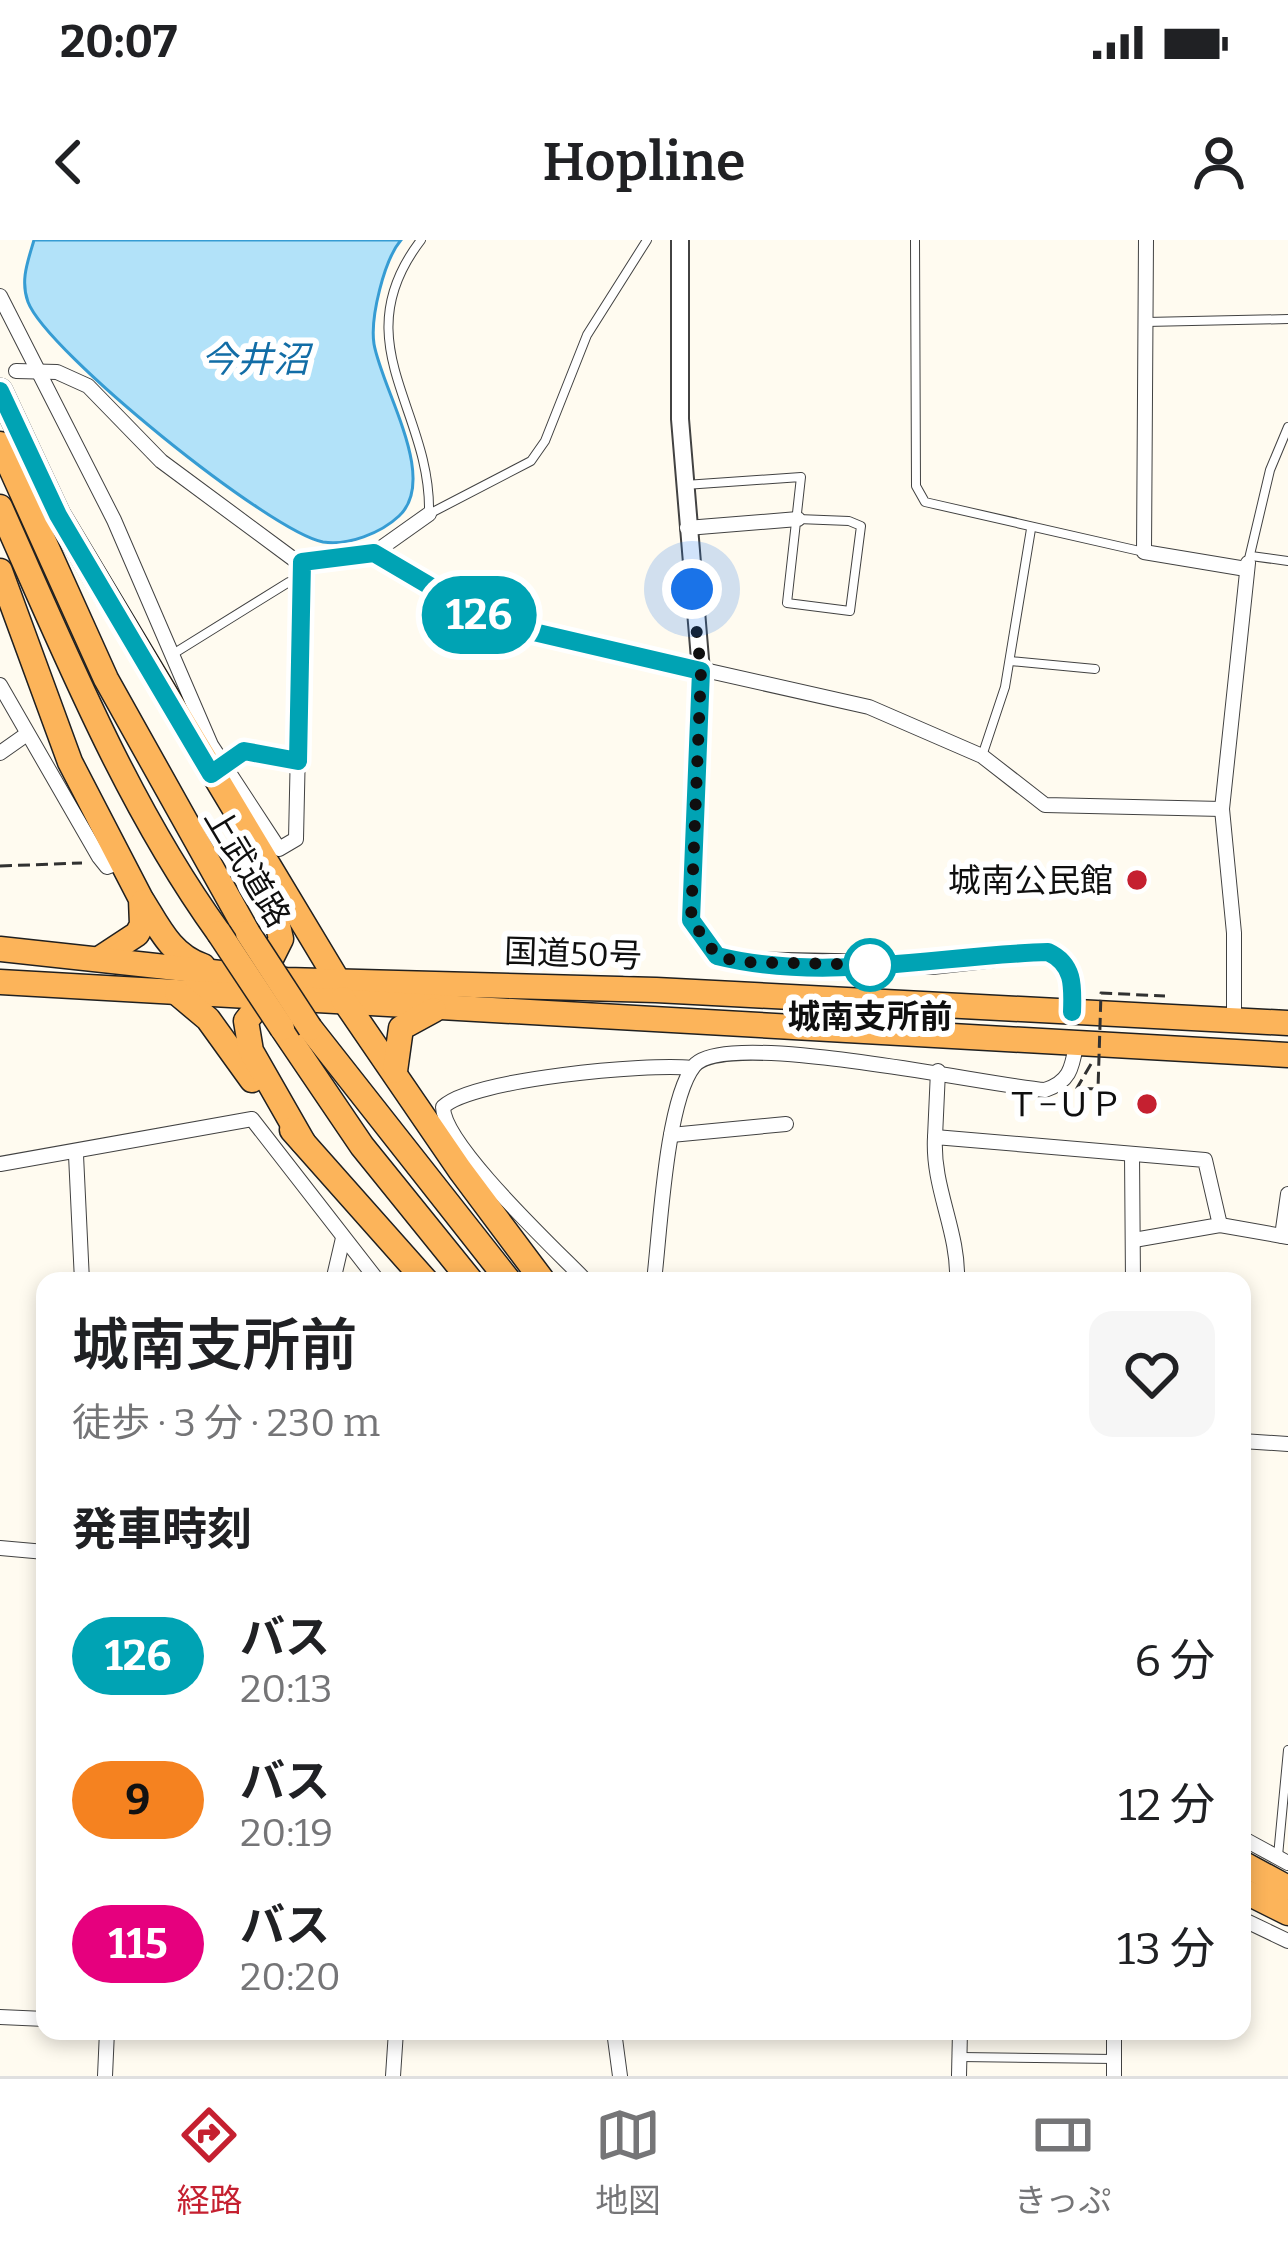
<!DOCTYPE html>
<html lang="ja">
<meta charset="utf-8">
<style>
body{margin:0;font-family:Bitter,"Noto Sans JP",serif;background:#f6f6f6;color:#202124;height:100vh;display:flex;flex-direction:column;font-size:45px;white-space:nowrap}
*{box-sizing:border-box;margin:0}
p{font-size:39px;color:#757577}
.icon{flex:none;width:66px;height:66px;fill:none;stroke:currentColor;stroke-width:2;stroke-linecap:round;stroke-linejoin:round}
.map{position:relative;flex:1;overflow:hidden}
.side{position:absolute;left:36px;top:1032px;width:1215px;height:768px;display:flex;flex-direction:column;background:#fff;border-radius:24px;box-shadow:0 6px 18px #0003}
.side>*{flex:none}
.badge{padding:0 24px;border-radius:39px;font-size:42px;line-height:78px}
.you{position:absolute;width:60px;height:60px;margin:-30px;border:9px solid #fff;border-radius:50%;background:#1a73e8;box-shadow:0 0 0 18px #1a73e833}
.map>.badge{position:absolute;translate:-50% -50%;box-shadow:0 0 0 6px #fff}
h2{padding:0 36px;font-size:45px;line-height:108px}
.round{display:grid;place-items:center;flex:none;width:126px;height:126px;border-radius:24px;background:#f6f6f6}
.head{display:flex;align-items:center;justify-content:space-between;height:204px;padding:0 36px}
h1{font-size:57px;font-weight:600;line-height:90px}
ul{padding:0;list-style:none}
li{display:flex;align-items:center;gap:36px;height:144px;padding:0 36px}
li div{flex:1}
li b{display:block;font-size:45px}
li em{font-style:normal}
li .badge{min-width:132px;font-weight:700;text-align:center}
.status{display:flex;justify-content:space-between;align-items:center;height:84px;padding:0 60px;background:#fff;direction:ltr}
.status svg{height:33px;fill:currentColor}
header{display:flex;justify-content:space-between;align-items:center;height:156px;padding:0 36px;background:#fff;font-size:54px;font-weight:600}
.dock{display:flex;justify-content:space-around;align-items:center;height:168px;border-top:3px solid #e0e0e0;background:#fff;font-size:33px;color:#757577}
.dock a{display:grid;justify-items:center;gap:6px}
.dock .current{color:#c52030}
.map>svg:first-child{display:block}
.water{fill:#b2e2f9;stroke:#369cd3;stroke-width:3}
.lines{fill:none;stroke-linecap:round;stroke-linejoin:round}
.service-casing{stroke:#424242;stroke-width:10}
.minor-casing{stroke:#424242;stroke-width:16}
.tertiary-casing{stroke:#424242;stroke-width:20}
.trunk-casing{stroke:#202020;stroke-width:27}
.path{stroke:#313131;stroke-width:3;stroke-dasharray:12 6;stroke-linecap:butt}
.service{stroke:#fff;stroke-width:8}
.minor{stroke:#fff;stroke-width:14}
.tertiary{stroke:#fff;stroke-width:16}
.trunk{stroke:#fcb45a;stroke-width:24}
.trunk-bridge-casing{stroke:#202020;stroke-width:27;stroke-linecap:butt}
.path-bridge{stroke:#313131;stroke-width:3;stroke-dasharray:12 6;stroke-linecap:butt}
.trunk-bridge{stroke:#fcb45a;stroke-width:24}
.line-casing{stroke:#fff;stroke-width:27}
.line{stroke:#00a3b4;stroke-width:18}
.walk{stroke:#0f0f0f;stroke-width:12;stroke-dasharray:0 21.6}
.poi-dot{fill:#c52030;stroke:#fff;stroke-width:4.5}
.stop-dot{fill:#fff;stroke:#00a3b4;stroke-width:6}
.labels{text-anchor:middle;stroke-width:12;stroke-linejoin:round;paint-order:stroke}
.street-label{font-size:33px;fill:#0f0f0f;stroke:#fff}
.poi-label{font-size:33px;fill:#0f0f0f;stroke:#fff;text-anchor:end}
.stop-label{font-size:33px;font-weight:bold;fill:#0f0f0f;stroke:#fff}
.water-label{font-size:36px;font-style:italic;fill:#126da6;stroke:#fff}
</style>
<div class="status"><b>20:07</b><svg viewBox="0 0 49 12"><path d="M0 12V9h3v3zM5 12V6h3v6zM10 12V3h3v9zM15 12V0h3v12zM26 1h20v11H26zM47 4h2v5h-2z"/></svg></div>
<header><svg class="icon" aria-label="back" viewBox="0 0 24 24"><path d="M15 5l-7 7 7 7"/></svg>Hopline<svg class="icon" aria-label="person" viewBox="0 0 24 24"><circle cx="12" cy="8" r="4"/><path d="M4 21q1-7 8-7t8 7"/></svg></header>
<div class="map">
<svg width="1288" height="1836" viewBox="0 0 1288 1836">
<rect width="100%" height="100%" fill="#fffbf0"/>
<!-- water -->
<path class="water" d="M 34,0 L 401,0 C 384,20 370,78 374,104 C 382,150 439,239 399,276 C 381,293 348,306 323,302 C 270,292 47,112 28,62 C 20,40 28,21 34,0 Z"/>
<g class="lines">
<!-- service casing -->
<g class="service-casing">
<g id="service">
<path d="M 421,0 C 342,103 432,169 429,274 L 531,221 L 545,201 L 587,95 L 647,0"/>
<polyline points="915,0 916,246 925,262 1144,312"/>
<polyline points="1146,82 1288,79"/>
<polyline points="685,245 801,237 787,363 850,371 861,286 849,281 798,279"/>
<polyline points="1251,316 1288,321"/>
<polyline points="1248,323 1270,230 1288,187"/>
<polyline points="173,414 289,342 301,341"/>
<polyline points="1010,421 1095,429"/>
<polyline points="982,516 1005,447 1031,289"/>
<polyline points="223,524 244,511 296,521"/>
<polyline points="1278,1616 1288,1510"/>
<polyline points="961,1817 1114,1819"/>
</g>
</g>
<!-- minor casing -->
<g class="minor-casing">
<g id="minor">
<polyline points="1146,0 1144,312 1246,329"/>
<polyline points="0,56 114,280 211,505 279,609 296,599 302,323"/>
<polyline points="16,131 57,132 88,146 161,221 296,321 374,313 491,382 869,467 982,516 1045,565 1222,569"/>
<polyline points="687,288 798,279"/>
<polyline points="374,313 429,274"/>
<polyline points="0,445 99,617 107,627 121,622"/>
<polyline points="0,513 27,494"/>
<polyline points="1234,779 1234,693 1222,569 1248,323"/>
<polyline points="671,895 786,884"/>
<polyline points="935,897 938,831"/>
<polyline points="1132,914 1133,1041"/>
<polyline points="76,915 82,1041"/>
<polyline points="0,924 252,879 378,1041"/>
<polyline points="1220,985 1288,997"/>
<polyline points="1282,996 1288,954"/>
<polyline points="333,1041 343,998"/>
<path d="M 586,1041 C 556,1010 443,905 443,867 C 471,839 649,823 691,828"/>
<path d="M 654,1041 C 660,992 666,861 694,826 C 725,787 989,846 1045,850 C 1069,842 1072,829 1076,805"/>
<path d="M 957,1041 C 959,991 932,948 935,897 L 1205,920 L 1220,985 L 1134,1000"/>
<polyline points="1242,1201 1288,1204"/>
<polyline points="0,1308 45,1312"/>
<polyline points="1242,1598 1288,1623"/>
<polyline points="1242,1679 1288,1701"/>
<polyline points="0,1777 45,1779"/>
<polyline points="614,1791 620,1836"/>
<polyline points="1114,1791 1114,1836"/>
<polyline points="105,1836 107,1791"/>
<polyline points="393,1836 396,1791"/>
<polyline points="959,1836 960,1791"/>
</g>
</g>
<!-- tertiary casing -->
<g class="tertiary-casing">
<path id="tertiary" d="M 680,0 L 680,179 L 701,431 L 691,680 L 717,716 L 739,721 L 932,725 L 1048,712 C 1074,724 1073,746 1072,772"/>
</g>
<!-- trunk casing -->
<g class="trunk-casing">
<g id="trunk">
<polyline points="0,151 58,275 338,741"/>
<polyline points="0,204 106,439 248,693"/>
<path d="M 0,267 C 65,412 126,564 219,693"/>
<polyline points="0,331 70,522 141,659 142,685 137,694 102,717"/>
<path d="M 143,662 C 159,688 172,716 203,726"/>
<polyline points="0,709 286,740 656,750 1288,783"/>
<polyline points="261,739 281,699 271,655"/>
<polyline points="0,742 1288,815"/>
<polyline points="177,753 208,779 252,840"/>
<polyline points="268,753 246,781 251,811 303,902"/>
<polyline points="343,759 460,930 543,1041"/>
<polyline points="282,788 362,906 471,1041"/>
<polyline points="310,788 509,1041"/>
<polyline points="395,831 401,788 434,770"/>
<polyline points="292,890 426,1041"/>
<polyline points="1242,1623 1288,1648"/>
<polyline points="1242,1650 1288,1673"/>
</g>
</g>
<!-- path -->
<polyline class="path" points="0,626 82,623"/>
<!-- service -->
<use href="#service" class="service"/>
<!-- minor -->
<use href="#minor" class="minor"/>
<!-- tertiary -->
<use href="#tertiary" class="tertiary"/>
<!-- trunk -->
<use href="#trunk" class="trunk"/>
<!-- trunk-bridge casing -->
<g class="trunk-bridge-casing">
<g id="trunk-bridge">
<polyline points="219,693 282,788"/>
<polyline points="248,693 310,788"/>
</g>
</g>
<!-- path-bridge -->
<polyline class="path-bridge" points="1091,824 1077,848 1098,849 1101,753 1165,756"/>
<!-- trunk-bridge -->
<use href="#trunk-bridge" class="trunk-bridge"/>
</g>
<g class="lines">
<!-- line casing -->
<g class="line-casing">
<path id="line" d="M 0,151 L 58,275 L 211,534 L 244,511 L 298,521 L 302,322 L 374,313 L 491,382 L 701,431 L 691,680 L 717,716 C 825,743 939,715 1048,712 C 1074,724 1073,746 1072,772"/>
</g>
<!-- line -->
<use href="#line" class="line"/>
<!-- walk -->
<polyline class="walk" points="692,349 701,431 691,680 717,716 740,722 886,725 870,725"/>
</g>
<!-- markers -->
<g class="poi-dot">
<circle cx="1137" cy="640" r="12"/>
<circle cx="1147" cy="864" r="12"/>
</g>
<circle class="stop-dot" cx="870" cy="725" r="24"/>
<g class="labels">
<!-- street labels -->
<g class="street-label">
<text transform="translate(248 627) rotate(59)" y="12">上武道路</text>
<text transform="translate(573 713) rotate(2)" y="12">国道50号</text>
</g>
<!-- poi labels -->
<g class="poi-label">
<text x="1113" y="652">城南公民館</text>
<text x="1123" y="876">Ｔ−ＵＰ</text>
</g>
<!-- stop labels -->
<g class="stop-label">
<text x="870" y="788">城南支所前</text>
</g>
<!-- water labels -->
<g class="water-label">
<text x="255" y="132">今井沼</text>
</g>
</g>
</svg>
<div class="you" style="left:692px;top:349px"></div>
<b class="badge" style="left:479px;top:375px;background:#00a3b4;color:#fff">126</b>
<section class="side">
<div class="head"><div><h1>城南支所前</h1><p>徒歩 · 3 分 · 230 m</p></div><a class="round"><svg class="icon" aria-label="heart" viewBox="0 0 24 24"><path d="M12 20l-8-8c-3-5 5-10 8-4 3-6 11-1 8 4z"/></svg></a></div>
<h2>発車時刻</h2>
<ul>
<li><span class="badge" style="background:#00a3b4;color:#fff">126</span><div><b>バス</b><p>20:13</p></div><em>6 分</em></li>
<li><span class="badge" style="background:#f58220;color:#111">9</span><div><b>バス</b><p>20:19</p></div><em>12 分</em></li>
<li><span class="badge" style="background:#e6007e;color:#fff">115</span><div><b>バス</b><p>20:20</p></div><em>13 分</em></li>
</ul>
</section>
</div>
<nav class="dock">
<a class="current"><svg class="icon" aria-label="directions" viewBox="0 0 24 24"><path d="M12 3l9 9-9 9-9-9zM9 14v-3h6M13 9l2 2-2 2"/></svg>経路</a>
<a><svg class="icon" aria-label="map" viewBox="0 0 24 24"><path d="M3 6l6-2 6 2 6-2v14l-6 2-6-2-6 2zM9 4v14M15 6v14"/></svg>地図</a>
<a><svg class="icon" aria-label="tickets" viewBox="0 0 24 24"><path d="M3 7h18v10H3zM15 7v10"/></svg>きっぷ</a>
</nav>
